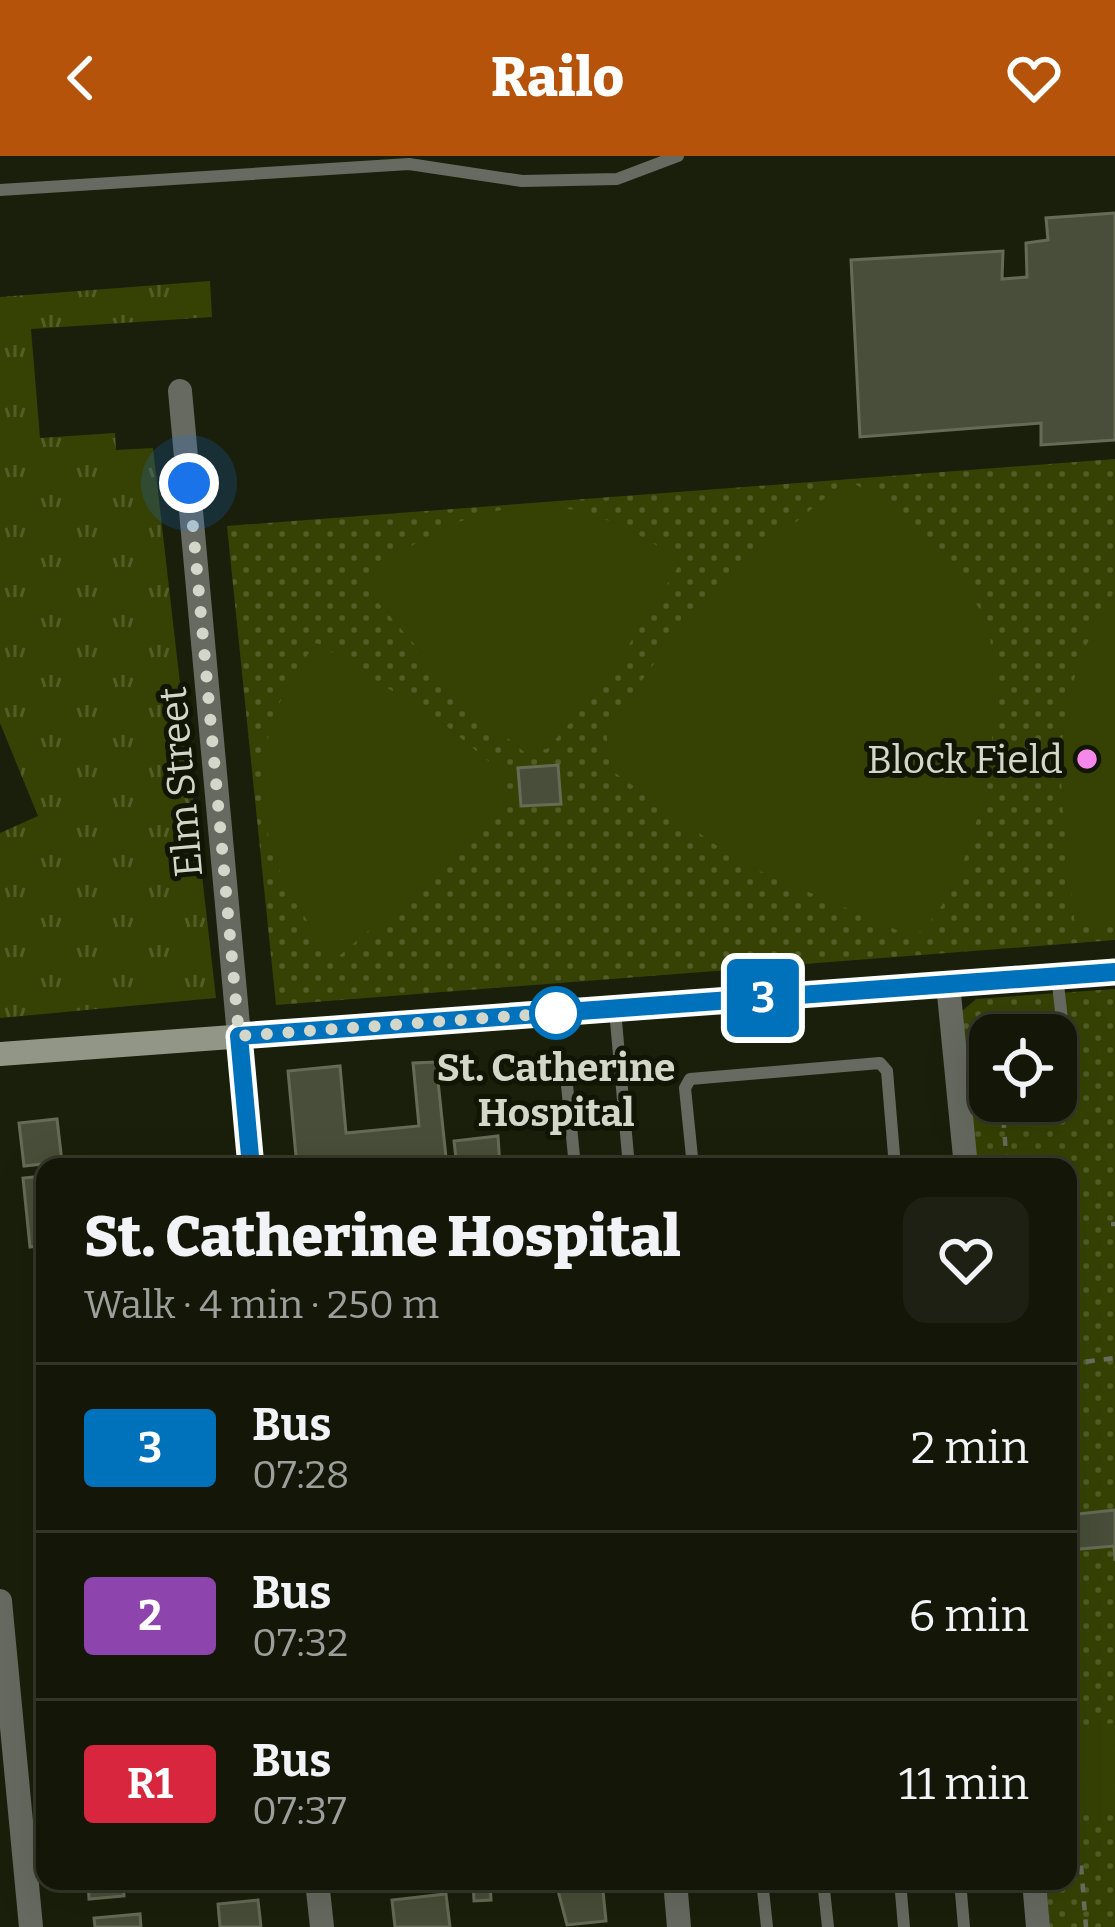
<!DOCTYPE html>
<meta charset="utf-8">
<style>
body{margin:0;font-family:Bitter,serif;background:#1d2012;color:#f1f3f6;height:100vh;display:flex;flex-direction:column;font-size:45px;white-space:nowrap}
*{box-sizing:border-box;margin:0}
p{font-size:39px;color:#9d9f9c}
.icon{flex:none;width:66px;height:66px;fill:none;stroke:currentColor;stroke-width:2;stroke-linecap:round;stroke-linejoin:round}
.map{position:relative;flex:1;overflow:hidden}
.side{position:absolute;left:36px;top:1002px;width:1041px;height:732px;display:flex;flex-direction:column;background:#141708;border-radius:24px;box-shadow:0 12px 48px #0002,0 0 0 3px #333629}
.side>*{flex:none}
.badge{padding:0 24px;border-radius:9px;font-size:42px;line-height:78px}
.fabs{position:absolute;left:969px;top:858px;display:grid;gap:24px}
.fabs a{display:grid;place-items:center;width:108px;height:108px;border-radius:24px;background:#141708;box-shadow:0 12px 48px #0002,0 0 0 3px #333629;font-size:60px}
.you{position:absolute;width:60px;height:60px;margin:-30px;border:9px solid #fff;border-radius:50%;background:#1a73e8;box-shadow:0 0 0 18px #1a73e833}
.map>.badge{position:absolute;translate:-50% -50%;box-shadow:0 0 0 6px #fff}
.round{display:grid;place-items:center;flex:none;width:126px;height:126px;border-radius:24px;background:#1d2012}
.summary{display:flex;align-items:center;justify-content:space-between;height:204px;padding:0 48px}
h1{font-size:57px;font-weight:800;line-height:90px}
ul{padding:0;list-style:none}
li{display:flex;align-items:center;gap:36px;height:168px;padding:0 48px;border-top:3px solid #333629}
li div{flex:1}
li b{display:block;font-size:45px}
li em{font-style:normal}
li .badge{min-width:132px;font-weight:700;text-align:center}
header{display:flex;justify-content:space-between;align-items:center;height:156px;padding:0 48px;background:#b45309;color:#fff;font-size:54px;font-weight:800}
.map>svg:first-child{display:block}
.grass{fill:url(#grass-tufts)}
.park{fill:url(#park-dots);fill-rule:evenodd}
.pitch{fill:#364204}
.building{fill:#484e39;stroke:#656c56;stroke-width:3}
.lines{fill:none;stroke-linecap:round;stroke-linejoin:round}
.path{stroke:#6a6e5d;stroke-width:4.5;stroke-dasharray:9 9;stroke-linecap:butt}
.lane{stroke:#676a60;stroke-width:12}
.street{stroke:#676a60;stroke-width:24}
.secondary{stroke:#919687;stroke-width:24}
.line-casing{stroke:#fff;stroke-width:27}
.line{stroke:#0072bc;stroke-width:18}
.walk{stroke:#d3d7ca;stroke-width:12;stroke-dasharray:0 21.6}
.poi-dot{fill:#f788eb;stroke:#111504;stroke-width:4.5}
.stop-dot{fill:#fff;stroke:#0072bc;stroke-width:6}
.labels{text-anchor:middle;stroke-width:10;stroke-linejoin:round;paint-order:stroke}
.poi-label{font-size:39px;fill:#d3d7ca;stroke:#111504;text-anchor:end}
.street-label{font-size:39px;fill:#d3d7ca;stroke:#111504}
.stop-label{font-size:39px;font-weight:bold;fill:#d3d7ca;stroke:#111504}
</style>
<header><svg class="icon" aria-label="back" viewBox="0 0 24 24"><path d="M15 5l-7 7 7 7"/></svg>Railo<svg class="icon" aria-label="heart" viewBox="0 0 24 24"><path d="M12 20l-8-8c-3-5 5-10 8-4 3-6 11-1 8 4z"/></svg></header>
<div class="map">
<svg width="1115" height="1771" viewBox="0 0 1115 1771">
<defs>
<pattern id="grass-tufts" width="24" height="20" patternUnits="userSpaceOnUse" patternTransform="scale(3)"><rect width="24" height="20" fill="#364204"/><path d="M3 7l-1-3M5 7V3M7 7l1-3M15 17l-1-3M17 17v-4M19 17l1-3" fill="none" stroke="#525d27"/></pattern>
<pattern id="park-dots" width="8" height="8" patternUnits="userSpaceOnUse" patternTransform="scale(3)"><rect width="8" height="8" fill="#364204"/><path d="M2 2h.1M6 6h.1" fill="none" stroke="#525d27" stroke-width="1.8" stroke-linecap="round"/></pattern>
</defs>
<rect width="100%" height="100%" fill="#1a1f0b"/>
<!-- grass -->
<polygon class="grass" points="210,125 212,161 31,173 40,282 115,277 116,294 153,292 216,842 0,862 0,677 38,660 0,567 0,141"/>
<!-- park -->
<g class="park">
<polygon points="1115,303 1115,784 276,849 227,370"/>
<path d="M 1115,833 L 1115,1771 L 1050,1771 L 1046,1725 L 1068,1725 L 1068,1011 L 976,1011 L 961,856 L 976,843 ZM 990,879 L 1056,879 L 1056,945 L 990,945 Z"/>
</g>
<!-- pitch -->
<g class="pitch">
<path d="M 848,323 C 901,359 963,407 986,469 C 1012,540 978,738 913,781 L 741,707 L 611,614 L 606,574 L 698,447 Z"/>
<path d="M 539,349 C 594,353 637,374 681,406 L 605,527 L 547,593 L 524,596 L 463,545 L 363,429 C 414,380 468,354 539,349 Z"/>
<path d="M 1115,434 L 1115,768 L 1075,770 C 1061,633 1040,559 1115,434 Z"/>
<path d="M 317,487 L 444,568 L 505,619 L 507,638 L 459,697 L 338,801 C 250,713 234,585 317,487 Z"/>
<polygon points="1114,1567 1115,1652 1084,1655 1076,1571"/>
</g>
<!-- building -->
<g class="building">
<polygon points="1115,57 1115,284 1041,289 1041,267 860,281 851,104 1003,95 1002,123 1027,121 1026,87 1048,84 1046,62"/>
<polygon points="558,609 561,648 521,650 518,612"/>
<polygon points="436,906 447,1011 297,1011 288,915 340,910 346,977 419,970 413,907"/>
<polygon points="57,963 62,1006 24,1010 19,967"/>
<polygon points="498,980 500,1011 457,1011 454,985"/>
<polygon points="45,1020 45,1089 30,1091 23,1022"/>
<polygon points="45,1138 45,1168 37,1168 35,1139"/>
<polygon points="1115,1354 1115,1405 1114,1390 1068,1394 1068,1359"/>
<polygon points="88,1725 143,1725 143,1727 123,1728 124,1740 89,1743"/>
<polygon points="216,1725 255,1725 256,1730 217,1735"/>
<polygon points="473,1725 490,1725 491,1744 474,1745"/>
<polygon points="602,1725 606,1765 567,1769 556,1727"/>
<polygon points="446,1738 450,1771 395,1771 392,1744"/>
<polygon points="258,1744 261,1771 220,1771 218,1748"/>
<polygon points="140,1758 141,1771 95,1771 94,1762"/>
</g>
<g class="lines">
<!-- path -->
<g class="path">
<polyline points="976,869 990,888"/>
<polyline points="1002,945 1007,1011"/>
<polyline points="1111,1068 1115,1068"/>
<polyline points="1068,1208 1115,1202"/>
<polyline points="1068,1676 1081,1709 1086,1771"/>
</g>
<!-- lane -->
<g class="lane">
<polyline points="0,34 409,8 522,25 617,23 678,0"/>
<polyline points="1057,820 1064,881"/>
<polyline points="615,854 629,1011"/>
<polyline points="567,929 575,1011"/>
<polyline points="693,1011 685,932 690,923 880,907 887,915 895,1011"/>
<polyline points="762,1725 767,1771"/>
<polyline points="823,1725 828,1771"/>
<polyline points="900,1725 904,1771"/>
<polyline points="960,1725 964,1771"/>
</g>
<!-- street -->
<g class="street">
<polyline points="180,235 251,1011"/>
<polyline points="948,828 966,1011"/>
<polyline points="0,1445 31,1771"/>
<polyline points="317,1725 322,1771"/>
<polyline points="675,1725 679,1771"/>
<polyline points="1034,1725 1038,1771"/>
</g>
<!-- secondary -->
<polyline class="secondary" points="0,898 1115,816"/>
</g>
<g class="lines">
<!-- line casing -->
<g class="line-casing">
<polyline id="line" points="251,1011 239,880 1115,816"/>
</g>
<!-- line -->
<use href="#line" class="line"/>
<!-- walk -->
<polyline class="walk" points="189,327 239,880 556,857"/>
</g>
<!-- markers -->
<circle class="poi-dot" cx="1087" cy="603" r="12"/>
<circle class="stop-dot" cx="556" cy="857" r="24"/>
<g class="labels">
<!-- poi labels -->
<g class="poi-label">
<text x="1063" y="617">Block Field</text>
</g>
<!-- street labels -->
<g class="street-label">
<text transform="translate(180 626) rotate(-95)" y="14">Elm Street</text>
</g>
<!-- stop labels -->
<g class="stop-label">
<text x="556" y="925">St. Catherine<tspan x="556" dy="45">Hospital</tspan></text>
</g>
</g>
</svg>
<div class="fabs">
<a><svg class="icon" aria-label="locate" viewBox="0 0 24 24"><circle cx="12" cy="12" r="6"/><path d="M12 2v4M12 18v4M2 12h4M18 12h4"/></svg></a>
</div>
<div class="you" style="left:189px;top:327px"></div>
<b class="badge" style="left:763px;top:842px;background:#0072bc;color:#fff">3</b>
<section class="side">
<div class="summary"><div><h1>St. Catherine Hospital</h1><p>Walk · 4 min · 250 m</p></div><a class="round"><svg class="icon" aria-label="heart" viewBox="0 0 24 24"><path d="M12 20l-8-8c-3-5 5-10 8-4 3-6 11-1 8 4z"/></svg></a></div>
<ul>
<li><span class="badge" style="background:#0072bc;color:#fff">3</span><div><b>Bus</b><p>07:28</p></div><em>2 min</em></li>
<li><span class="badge" style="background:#8e44ad;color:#fff">2</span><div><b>Bus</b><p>07:32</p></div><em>6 min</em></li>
<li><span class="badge" style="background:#d7263d;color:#fff">R1</span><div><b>Bus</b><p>07:37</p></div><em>11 min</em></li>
</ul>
</section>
</div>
